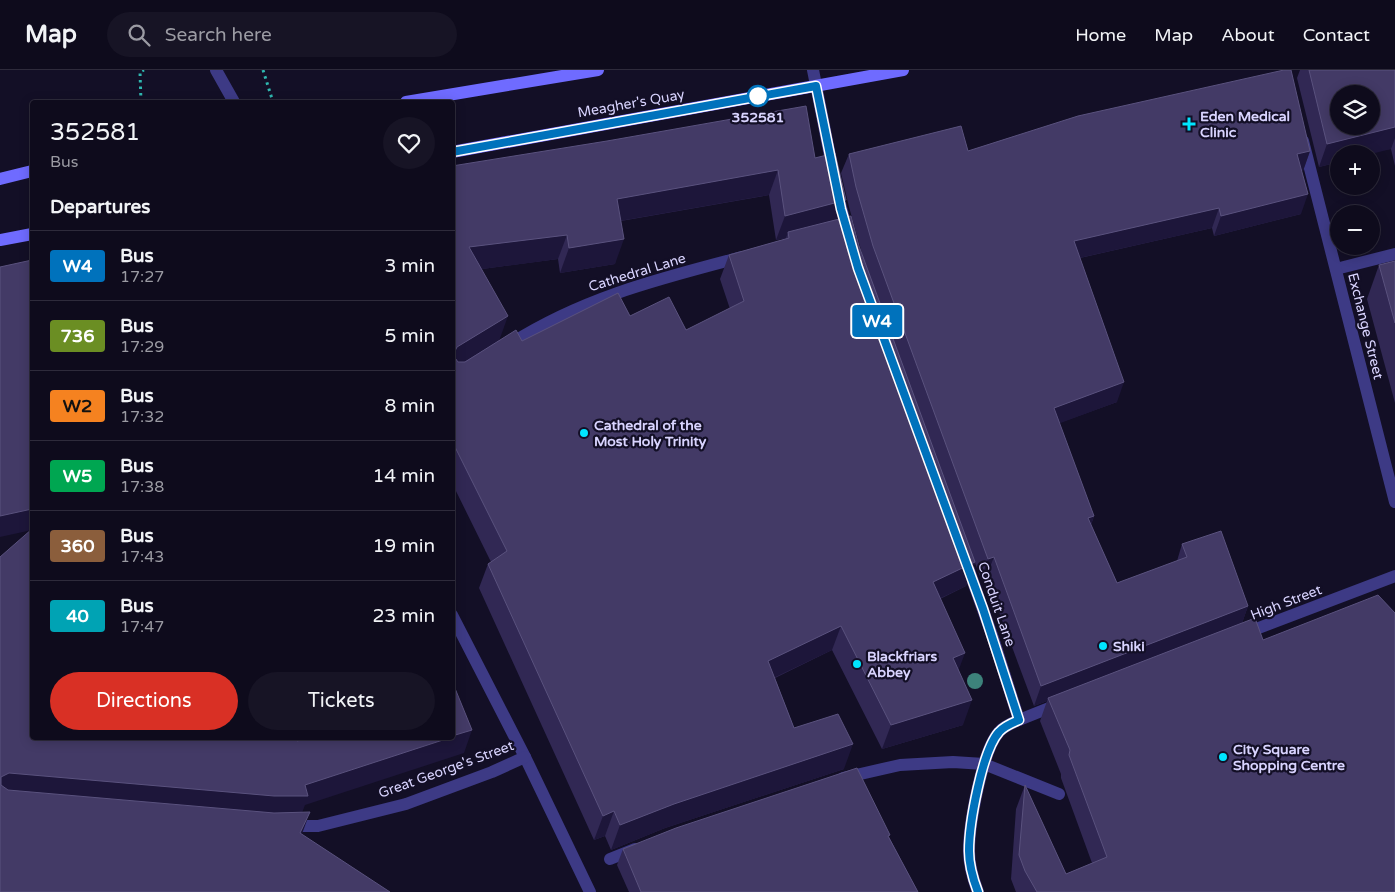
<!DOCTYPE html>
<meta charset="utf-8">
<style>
body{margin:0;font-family:"Varela Round",sans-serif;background:#171425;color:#f1f3f6;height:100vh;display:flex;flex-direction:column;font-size:19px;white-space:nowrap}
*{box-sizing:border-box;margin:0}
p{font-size:16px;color:#9b9ba3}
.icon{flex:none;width:28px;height:28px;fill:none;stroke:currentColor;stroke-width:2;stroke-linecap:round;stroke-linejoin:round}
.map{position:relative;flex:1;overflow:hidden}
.panel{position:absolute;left:30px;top:30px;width:425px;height:640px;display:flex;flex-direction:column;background:#0e0b1c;border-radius:5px;box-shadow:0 2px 12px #0003,0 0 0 1px #2e2b3b}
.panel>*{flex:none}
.badge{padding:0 10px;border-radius:4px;font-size:18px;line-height:32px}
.buttons{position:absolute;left:1330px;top:15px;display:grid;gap:10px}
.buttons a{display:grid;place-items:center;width:50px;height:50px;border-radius:50%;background:#0e0b1c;box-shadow:0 2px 12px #0003,0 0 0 1px #2e2b3b;font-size:25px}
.map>.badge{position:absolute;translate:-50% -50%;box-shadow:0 0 0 2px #fff}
h2{padding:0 20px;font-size:19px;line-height:45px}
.round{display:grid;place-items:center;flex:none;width:52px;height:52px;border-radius:26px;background:#171425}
.summary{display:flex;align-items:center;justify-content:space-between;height:85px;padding:0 20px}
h1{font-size:24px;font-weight:600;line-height:38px}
.primary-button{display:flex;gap:10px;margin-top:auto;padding:10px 20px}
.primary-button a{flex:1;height:58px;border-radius:30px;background:#d93025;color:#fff;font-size:20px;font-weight:600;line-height:58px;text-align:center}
.primary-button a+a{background:#171425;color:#f1f3f6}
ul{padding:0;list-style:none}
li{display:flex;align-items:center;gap:15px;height:70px;padding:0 20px;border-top:1px solid #2e2b3b}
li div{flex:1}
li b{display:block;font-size:19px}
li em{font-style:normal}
li .badge{min-width:55px;font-weight:700;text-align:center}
header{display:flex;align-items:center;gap:30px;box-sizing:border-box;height:70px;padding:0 25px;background:#0e0b1c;border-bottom:1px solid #2e2b3b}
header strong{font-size:24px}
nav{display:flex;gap:28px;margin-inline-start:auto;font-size:18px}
.search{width:350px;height:45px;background:#171425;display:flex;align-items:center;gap:12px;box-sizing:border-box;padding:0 18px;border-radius:28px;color:#9b9ba3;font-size:19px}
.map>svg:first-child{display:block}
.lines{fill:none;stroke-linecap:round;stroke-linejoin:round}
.path{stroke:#2fb8b0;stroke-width:3;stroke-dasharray:2.5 4;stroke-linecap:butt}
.service{stroke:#3d3a85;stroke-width:12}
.pedestrian{stroke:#3d3a85;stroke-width:12}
.minor{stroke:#3d3a85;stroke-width:12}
.secondary{stroke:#6f6bff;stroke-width:12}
.tree{fill:#3d827b}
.wall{fill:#312854;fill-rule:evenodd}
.shaded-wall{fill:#1d163a}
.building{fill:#433a66;stroke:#5a527e;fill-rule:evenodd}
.line-casing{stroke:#fff;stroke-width:11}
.line{stroke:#0072bc;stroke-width:8}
.stop-dot{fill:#fff;stroke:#0072bc;stroke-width:2.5}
.poi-dot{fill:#00e5ff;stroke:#130f26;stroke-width:2}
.labels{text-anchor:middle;stroke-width:4.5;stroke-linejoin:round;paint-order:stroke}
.street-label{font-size:14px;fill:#d9d4ff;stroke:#130f26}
.poi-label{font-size:14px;font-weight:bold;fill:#d9d4ff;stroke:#130f26;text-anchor:start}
.stop-label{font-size:14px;font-weight:bold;fill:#d9d4ff;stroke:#130f26}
</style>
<header>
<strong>Map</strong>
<div class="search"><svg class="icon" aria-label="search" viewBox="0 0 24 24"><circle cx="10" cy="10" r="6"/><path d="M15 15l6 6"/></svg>Search here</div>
<nav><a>Home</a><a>Map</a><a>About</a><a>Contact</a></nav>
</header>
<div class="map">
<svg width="1395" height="822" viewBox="0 0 1395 822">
<rect width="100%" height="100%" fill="#130f26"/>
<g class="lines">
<!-- path -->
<g class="path">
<polyline points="263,0 273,32"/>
<polyline points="141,32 140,2 144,0"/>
</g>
<!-- service -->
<g class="service">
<polyline points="1336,199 1395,184"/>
<path d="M 507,276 C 581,228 658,209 742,187"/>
</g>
<!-- pedestrian -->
<g class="pedestrian">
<polyline points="216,0 234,32"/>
<polyline points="452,545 525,687 590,822"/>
<polyline points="843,708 900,695 953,692 984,694 1059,724"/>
<polyline points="289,756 318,756 406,734 492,702 525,687"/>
<polyline points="610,789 635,779"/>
<path d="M 978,822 C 973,809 969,795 969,781 C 969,755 982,681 999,662 C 1004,656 1012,653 1019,650"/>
</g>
<!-- minor -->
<g class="minor">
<polyline points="813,0 833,101"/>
<polyline points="1303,71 1395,432"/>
<polyline points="838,126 848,164"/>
<polyline points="965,489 993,568 1019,650 1059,634"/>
<polyline points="1243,564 1395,506"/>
</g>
<!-- secondary -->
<g class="secondary">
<polyline points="406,32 598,0"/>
<polyline points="452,82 903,0"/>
<polyline points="0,109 32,101"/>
<polyline points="0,170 32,164"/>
</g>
</g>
<!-- trees -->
<circle class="tree" cx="975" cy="611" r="8"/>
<!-- wall -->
<g class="wall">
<polygon points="1300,0 1395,0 1395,96 1391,79 1339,84 1339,92 1319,97 1297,8"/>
<path d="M 968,81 L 1310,81 L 1303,101 L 1302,101 L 1301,144 L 1214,166 L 1212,158 L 1080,188 L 1117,332 L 1059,353 L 1094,446 L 1091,455 L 1117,513 L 1177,491 L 1182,474 L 1248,536 L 1242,553 L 1263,570 L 1395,822 L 1016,822 L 1011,809 L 1016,739 L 1025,715 L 1066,804 L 1092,793 L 1061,708 L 1061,704 L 1040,651 L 1047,631 L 1034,636 L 986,507 L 981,509 L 975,493 L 966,516 L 940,529 L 959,601 L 963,655 L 882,679 L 832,580 L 775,608 L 794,658 L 844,699 L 665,758 L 611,780 L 605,766 L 594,770 L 479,518 L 488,494 L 491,492 L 452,413 L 452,96 L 815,88 L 839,149 L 859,176 L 863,187 L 849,137 L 841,103 L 849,84 ZM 769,125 L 776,170 L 786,168 L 785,169 L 729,185 L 720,209 L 730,239 L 686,260 L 630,246 L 522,271 L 499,270 L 482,199 L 558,189 L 560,203 L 615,194 L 621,151 Z"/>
<polygon points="1395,191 1395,333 1367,229 1379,195"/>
<polygon points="889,767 918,822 629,822 617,795 623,779"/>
</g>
<!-- shaded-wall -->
<g class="shaded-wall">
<polygon points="1395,57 1395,68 1391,79 1371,84 1339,84 1339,92 1319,97 1327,74"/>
<polygon points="1310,81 1303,101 1290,104 1297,84"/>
<polygon points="778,100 769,125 608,153 617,129"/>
<polygon points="1308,124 1301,144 1214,166 1221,146"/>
<polygon points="846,130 837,155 788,162 786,168 776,170 785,146"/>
<polygon points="1219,138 1212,158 1066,191 1074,171"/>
<polygon points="567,165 558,189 460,202 469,177"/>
<polygon points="624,169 615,194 560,203 569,178"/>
<polygon points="508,246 499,271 452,299 452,286 457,277"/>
<polygon points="1124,312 1117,332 1047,358 1054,338"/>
<polygon points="32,439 32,460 0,467 0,446"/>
<polygon points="1094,446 1087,466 1088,448"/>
<polygon points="994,487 986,507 981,509 988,489"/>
<polygon points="975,492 966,516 924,536 933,512"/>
<polygon points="1248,536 1241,556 1048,628 1047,631 1034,636 1041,616"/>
<polygon points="841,556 832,580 759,615 768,591"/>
<polygon points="965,583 956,607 953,588"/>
<polygon points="972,630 963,655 882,679 891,655"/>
<polygon points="472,660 464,683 305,735 300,748 1,726 1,707 9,703 305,715 449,668 452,668 452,666"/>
<polygon points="853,674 844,699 665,758 611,780 620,755 674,734"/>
<polygon points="614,741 605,766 594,770 603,746"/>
<polygon points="310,742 302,764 300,763"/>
</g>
<!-- building -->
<g class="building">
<polygon points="1284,0 1291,0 1310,81 1297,84 1308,124 1221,146 1219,138 1074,171 1124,312 1054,338 1094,446 1088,448 1117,513 1187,487 1182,474 1221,461 1248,536 1041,616 994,487 988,489 873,176 856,117 849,84 961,56 968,81 1078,46"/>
<path d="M 1309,0 L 1395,0 L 1395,57 L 1327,74 ZM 1339,24 L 1371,24 L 1371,56 L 1339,56 Z"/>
<polygon points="806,36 815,88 835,83 846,130 785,146 778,100 617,129 624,169 569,178 567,165 469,177 508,246 457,277 453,285 458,292 465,292 516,260 522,271 618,223 630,246 669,227 686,260 744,231 729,185 789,168 788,162 851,146 859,176 975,492 933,512 965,583 953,588 972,630 891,655 841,556 768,591 794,658 838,644 853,674 674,734 620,755 614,741 603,746 488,494 507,481 452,371 452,96 607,71"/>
<polygon points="32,190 32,439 0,446 0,197"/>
<polygon points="1395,191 1395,253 1379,195"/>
<polygon points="32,459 32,668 297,668 297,671 309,668 449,668 305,715 308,726 274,726 9,703 1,707 1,715 8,720 274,743 310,742 300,763 390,822 0,822 0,487"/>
<polygon points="1378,525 1395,543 1395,822 1037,822 1025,801 1019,785 1025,715 1066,804 1107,787 1069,685 1070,680 1048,628 1255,548 1263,570"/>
<polygon points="452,611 472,660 452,666"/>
<polygon points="857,698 890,765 888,766 918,822 641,822 623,779 676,758"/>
</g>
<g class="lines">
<!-- line casing -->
<g class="line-casing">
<path id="line" d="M 452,82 L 816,16 L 841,139 L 858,198 L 983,539 L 1019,650 C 1012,653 1004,656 999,662 C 982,681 969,754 969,781 C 969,795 973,809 978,822"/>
</g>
<!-- line -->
<use href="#line" class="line"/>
</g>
<!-- markers -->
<circle class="stop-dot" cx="758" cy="26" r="10"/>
<g class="poi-dot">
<path d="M1186.5 46.5h5v5h5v5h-5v5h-5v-5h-5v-5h5z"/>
<circle cx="584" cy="363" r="5"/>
<circle cx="1103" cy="576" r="5"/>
<circle cx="857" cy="594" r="5"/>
<circle cx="1223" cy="687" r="5"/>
</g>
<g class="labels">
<!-- street labels -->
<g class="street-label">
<text transform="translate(631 33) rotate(-10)" y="5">Meagher's Quay</text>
<text transform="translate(637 202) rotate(-17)" y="5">Cathedral Lane</text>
<text transform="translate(1366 256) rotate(76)" y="5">Exchange Street</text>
<text transform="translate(1286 532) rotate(-21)" y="5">High Street</text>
<text transform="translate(997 534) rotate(71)" y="5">Conduit Lane</text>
<text transform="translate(446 699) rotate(-20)" y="5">Great George's Street</text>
</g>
<!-- poi labels -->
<g class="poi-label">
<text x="1200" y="51">Eden Medical<tspan x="1200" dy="16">Clinic</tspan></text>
<text x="594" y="360">Cathedral of the<tspan x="594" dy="16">Most Holy Trinity</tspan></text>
<text x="1113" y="581">Shiki</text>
<text x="867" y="591">Blackfriars<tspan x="867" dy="16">Abbey</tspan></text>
<text x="1233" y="684">City Square<tspan x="1233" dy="16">Shopping Centre</tspan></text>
</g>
<!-- stop labels -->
<g class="stop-label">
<text x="758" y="52">352581</text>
</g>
</g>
</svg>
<div class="buttons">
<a><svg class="icon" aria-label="layers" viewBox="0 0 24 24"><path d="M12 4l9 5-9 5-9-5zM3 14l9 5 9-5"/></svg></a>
<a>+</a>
<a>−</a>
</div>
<b class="badge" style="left:877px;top:251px;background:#0072bc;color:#fff">W4</b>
<section class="panel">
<div class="summary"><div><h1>352581</h1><p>Bus</p></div><a class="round"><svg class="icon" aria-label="heart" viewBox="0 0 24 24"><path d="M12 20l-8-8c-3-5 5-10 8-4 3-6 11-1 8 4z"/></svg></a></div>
<h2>Departures</h2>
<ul>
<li><span class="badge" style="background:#0072bc;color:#fff">W4</span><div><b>Bus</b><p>17:27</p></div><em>3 min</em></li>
<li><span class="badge" style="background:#6b8e23;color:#fff">736</span><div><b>Bus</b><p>17:29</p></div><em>5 min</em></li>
<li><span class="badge" style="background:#f58220;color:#111">W2</span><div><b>Bus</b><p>17:32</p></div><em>8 min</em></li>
<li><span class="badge" style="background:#00a651;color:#fff">W5</span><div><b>Bus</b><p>17:38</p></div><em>14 min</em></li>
<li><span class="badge" style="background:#8b5e3c;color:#fff">360</span><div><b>Bus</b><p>17:43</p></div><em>19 min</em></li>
<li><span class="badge" style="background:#00a3b4;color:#fff">40</span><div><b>Bus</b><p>17:47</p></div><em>23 min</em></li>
</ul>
<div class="primary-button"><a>Directions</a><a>Tickets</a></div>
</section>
</div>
